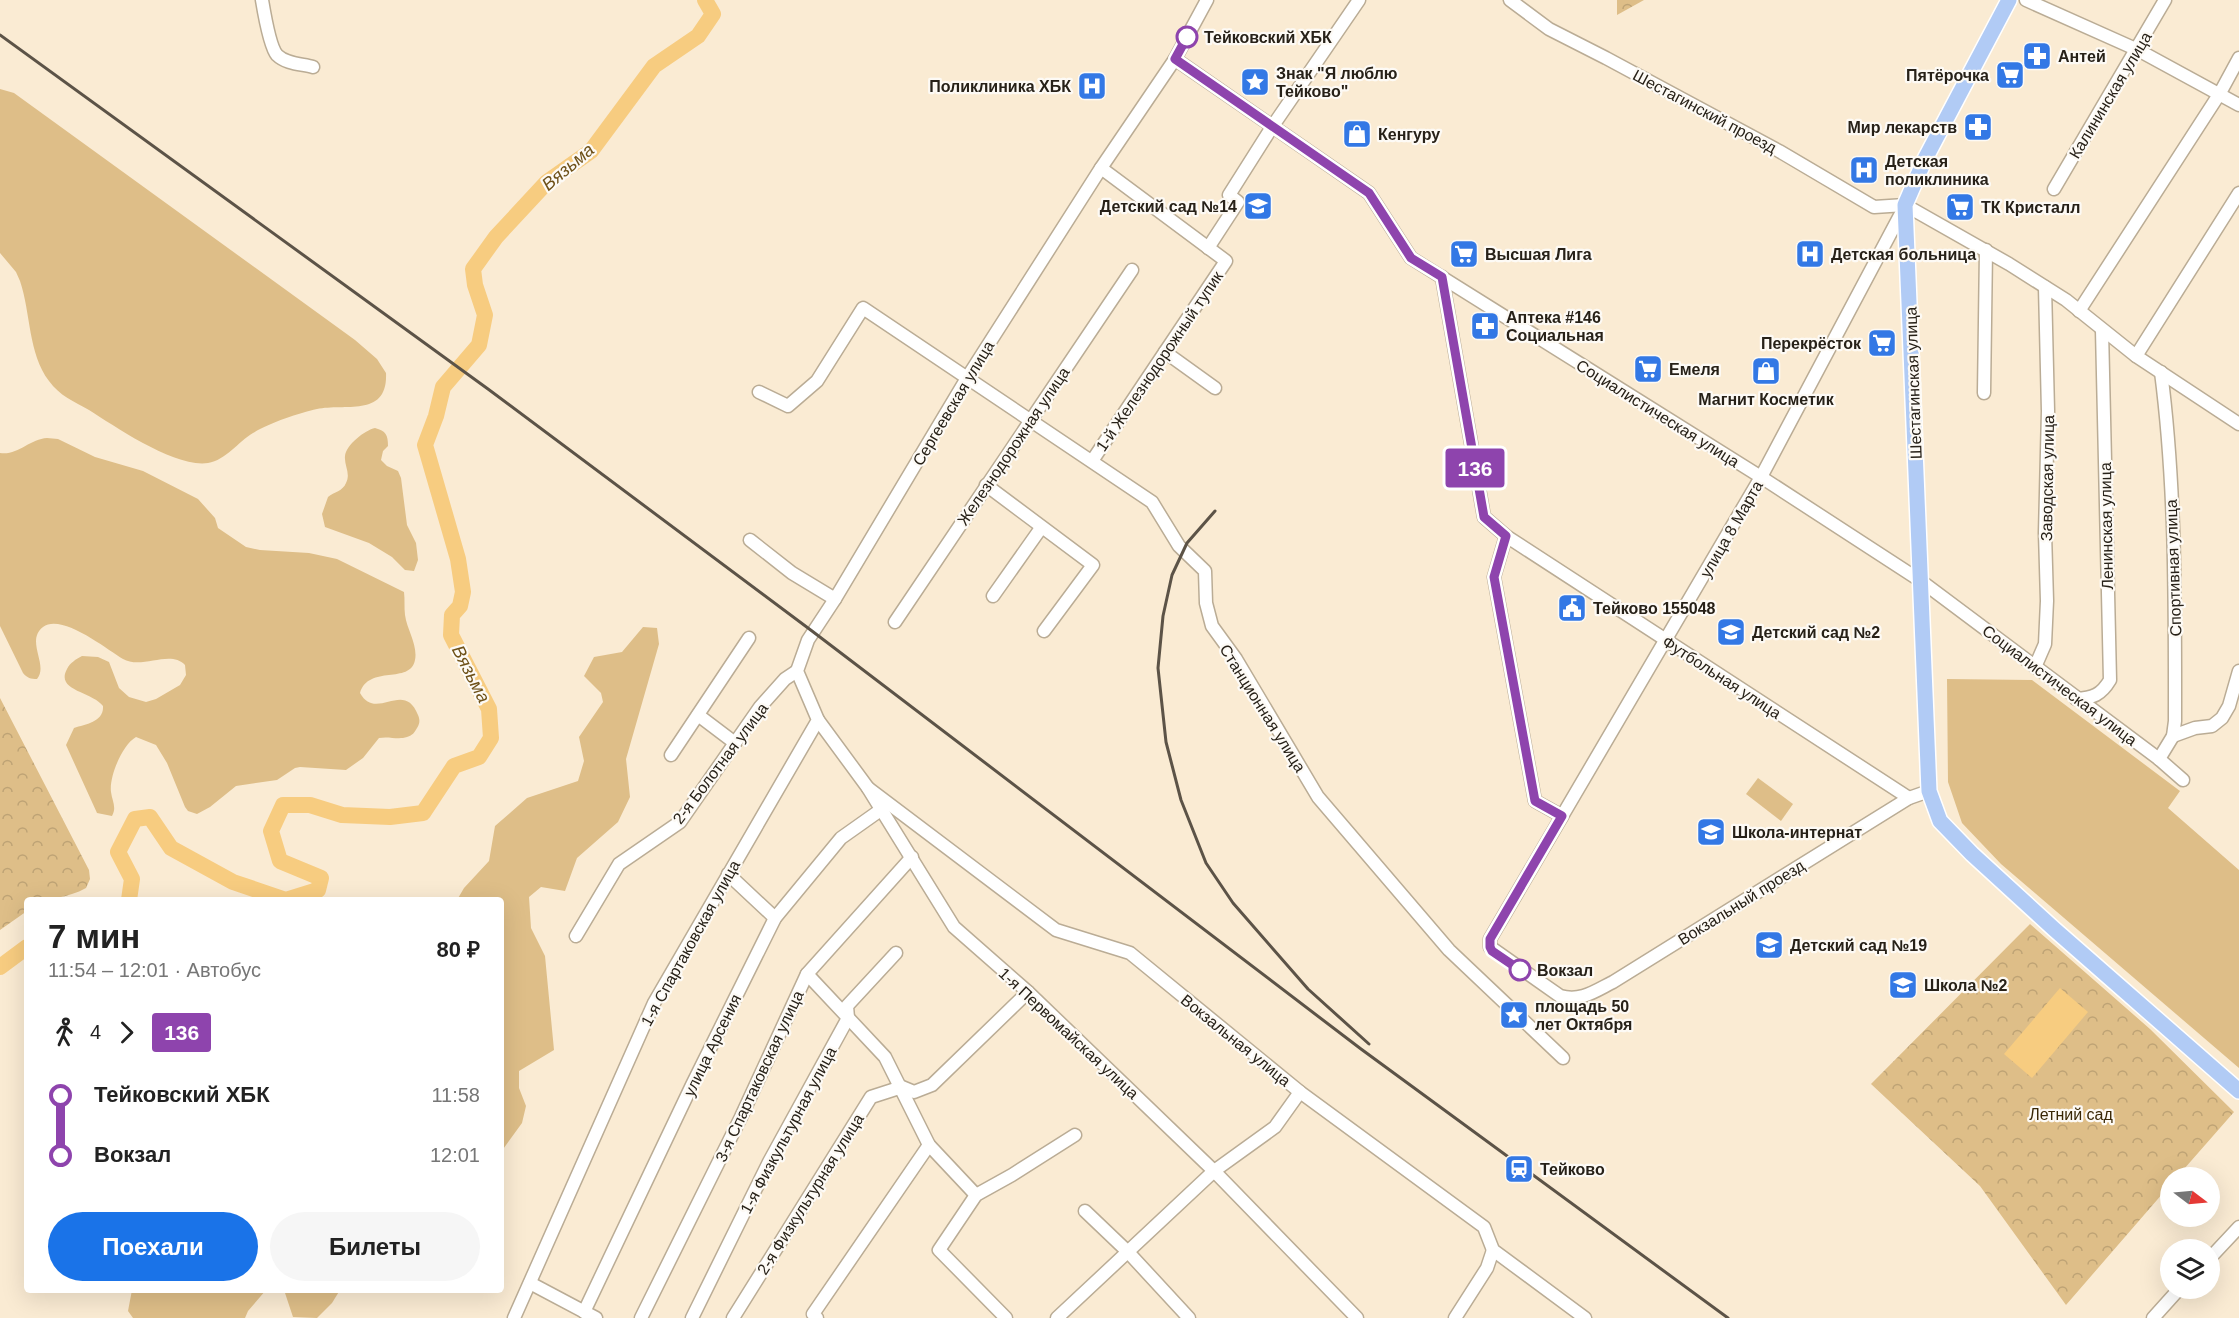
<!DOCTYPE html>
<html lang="ru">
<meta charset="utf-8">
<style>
body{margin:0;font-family:Helvetica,sans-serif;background:#f6f6f6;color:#222;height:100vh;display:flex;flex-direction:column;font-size:22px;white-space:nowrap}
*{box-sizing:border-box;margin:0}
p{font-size:20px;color:#767676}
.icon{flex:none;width:33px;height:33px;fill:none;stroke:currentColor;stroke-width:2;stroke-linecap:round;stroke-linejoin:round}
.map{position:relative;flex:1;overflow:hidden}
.panel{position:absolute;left:24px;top:897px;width:480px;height:396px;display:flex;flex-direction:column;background:#fff;border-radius:6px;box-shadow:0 6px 24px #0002}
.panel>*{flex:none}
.badge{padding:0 12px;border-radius:4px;font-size:21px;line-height:39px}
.needle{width:39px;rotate:106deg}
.fabs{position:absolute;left:2160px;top:1167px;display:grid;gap:12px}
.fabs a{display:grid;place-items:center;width:60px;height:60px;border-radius:50%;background:#fff;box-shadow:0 6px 24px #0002;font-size:30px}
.map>.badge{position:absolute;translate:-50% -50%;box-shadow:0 0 0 3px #fff}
.legs{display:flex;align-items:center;gap:9px;height:66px;padding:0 24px;font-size:20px}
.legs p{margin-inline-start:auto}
.headline{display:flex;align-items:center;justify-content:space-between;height:102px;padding:0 24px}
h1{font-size:33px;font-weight:600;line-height:45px}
.button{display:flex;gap:12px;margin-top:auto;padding:12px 24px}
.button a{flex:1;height:69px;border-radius:36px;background:#1a73e8;color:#fff;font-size:24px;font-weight:600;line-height:69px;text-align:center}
.button a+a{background:#f6f6f6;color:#222}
ul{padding:0 24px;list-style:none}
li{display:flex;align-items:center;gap:21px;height:60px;font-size:22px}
li i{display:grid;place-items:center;width:9px;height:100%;margin:0 8px;background:currentColor}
li i::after{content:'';width:15px;height:15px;margin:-8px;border:4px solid;border-radius:50%;background:#fff}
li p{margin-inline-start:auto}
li:first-child i{background:linear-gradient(#0000 50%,currentColor 0)}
li:last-child i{background:linear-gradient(currentColor 50%,#0000 0)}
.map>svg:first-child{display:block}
.grass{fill:#debe88}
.forest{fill:url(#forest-crowns)}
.water{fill:#f7cc80}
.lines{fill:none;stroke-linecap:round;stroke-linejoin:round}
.river{stroke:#f7cc80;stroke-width:16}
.minor-casing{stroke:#baac95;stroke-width:15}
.major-casing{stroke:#fff;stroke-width:18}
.minor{stroke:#fff;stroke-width:12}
.major{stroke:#b1cbf5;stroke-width:15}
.rail{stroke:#5c5347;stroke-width:3}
.line-1-casing{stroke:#fff;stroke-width:14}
.line-1{stroke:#8e44ad;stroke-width:9}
.stop-1-dot{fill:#fff;stroke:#8e44ad;stroke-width:3}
.labels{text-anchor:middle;stroke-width:4.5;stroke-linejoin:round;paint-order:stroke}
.stop-label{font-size:16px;font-weight:bold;fill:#272118;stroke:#fdfaf5;text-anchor:start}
.poi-label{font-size:16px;font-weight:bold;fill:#272118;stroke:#fdfaf5;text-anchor:start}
.street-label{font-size:16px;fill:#272118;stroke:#fdfaf5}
.park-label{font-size:16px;fill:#392705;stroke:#fdfaf5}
.water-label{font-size:18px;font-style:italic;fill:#6e5118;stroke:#fdfaf5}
</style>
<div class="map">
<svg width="2239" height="1318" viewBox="0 0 2239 1318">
<defs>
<pattern id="forest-crowns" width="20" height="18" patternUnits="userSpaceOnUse" patternTransform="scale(1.5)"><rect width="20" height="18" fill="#debe88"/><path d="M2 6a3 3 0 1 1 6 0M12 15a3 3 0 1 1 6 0" fill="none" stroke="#bea375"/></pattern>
</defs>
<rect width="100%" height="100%" fill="#faebd3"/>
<!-- grass -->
<g class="grass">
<path d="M 0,89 L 14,93 L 355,340 L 377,359 L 386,373 C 388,418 345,403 317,409 C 299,413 269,423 253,433 C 238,442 226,460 208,463 C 175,468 116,427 89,410 C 73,401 60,396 49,381 C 28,353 31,314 20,281 L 16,272 L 0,253 Z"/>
<path d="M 375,428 C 386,431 388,435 388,446 L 383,451 L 381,460 L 387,466 L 398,471 L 401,478 L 407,525 L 416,543 L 418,560 L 414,571 L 405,570 L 392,557 L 369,543 L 325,527 L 322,514 L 328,497 C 334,492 343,491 346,483 C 351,473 344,466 345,456 C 346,445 365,430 375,428 Z"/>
<path d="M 47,438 L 58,439 L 95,457 L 143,471 L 198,499 L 215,518 L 218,528 L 246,547 L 260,550 L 309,553 L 337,559 L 404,592 C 405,600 404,607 405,615 C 407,630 418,645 415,660 C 410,685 369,664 360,693 C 376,722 404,679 418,715 C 420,720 420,723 417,728 C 414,733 413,735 407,737 C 398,740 389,736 379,738 L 363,758 L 346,770 L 300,767 L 295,768 L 277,780 L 236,786 L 210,807 L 197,814 L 188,811 L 185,807 L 167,763 L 156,745 L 136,737 C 122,745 109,777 111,792 C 112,801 117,807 112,816 L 97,813 L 66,745 L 74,728 C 86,724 104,722 103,706 C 92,691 55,691 67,669 C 70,663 76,659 82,656 L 98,657 L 109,662 L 119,688 L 129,697 L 146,702 L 156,699 L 180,685 L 186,675 L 185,665 C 170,649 142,670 123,659 C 106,649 62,613 43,627 C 25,641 49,665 37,679 C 31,679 27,678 23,673 L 0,626 L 0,453 C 17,456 30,439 47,438 Z"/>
<polygon points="643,627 657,628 659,644 626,759 630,797 618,822 577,858 565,891 541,887 529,897 531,928 545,956 554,1050 519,1071 519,1088 526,1106 522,1123 501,1152 501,900 457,900 464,888 489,861 495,826 527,798 578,781 584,761 579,737 603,702 601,693 584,676 594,657 622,652"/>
<polygon points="1947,679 2032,680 2180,791 2168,808 2239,870 2239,1068 2001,864 1962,823 1948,782"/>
<polygon points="1758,778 1793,804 1781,821 1746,794"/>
<polygon points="132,1290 266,1290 248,1311 245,1318 133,1318 128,1311"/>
<polygon points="284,1290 340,1290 332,1303 317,1318 293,1317"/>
</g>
<!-- forest -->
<g class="forest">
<polygon points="1617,0 1644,0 1617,15"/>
<path d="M 0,698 L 89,870 L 90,879 L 86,888 C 68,898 47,900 27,900 L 27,911 L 0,930 Z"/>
<polygon points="2030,924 2150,1029 2234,1112 2177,1177 2170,1178 2170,1185 2066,1305 1980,1186 1871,1084"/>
</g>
<!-- water -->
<polygon class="water" points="2060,988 2088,1012 2032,1078 2004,1054"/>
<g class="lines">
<!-- river -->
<g class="river">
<polyline points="129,900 132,879 118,852 135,819 150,817 171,848 233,882 286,900 318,890 321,878 280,861 271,831 283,805 310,805 342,815 390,817 423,813 454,766 479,757 491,738 489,709 451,635 452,615 460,606 463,592 458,559 425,445 436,416 443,387 479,345 485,315 475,285 473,269 496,237 547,182 591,151 654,66 698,36 713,14 705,0"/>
<polyline points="0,967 27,947"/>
</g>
<!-- minor casing -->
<g class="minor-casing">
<g id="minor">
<path d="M 262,0 C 264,12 270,47 277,55 C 286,64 302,64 313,67"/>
<polyline points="1510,0 1549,29 1606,58 1779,151 1874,207 1905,205"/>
<polyline points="2026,0 2138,50 2239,105"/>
<polyline points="1175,59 1369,193 1411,258 1761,477 1921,581 2159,759 2183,780"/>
<polyline points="2054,189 2165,0"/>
<polyline points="1905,205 2009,264 2066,300 2136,356 2239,424"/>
<path d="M 1905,206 L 1761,477 L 1490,939 L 1490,947 L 1560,996 C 1581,1002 1595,991 1613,982 L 1909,798 L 1929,791"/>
<polyline points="1208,248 1238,202 1229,195 1272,127 1359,0"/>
<polyline points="1442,277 1484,517 1506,536 1494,577 1535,801 1562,816"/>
<polyline points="2079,311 2220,93 2239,58"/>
<polyline points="1165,352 1215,388"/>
<polyline points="2136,356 2239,193"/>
<polyline points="759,392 788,406 817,381 863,308 1152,502 1179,546 1205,571 1206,603 1212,626 1236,659 1318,797 1449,950 1563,1058"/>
<polyline points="1984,393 1986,250"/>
<polyline points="1092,461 1226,261 1101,168"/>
<polyline points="986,485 1093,565 1044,631"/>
<polyline points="1506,536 1909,798"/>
<polyline points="750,540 792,573 835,599"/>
<polyline points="993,596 1041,528"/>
<polyline points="895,622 1132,270"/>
<polyline points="2035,667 2045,644 2047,601 2045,533 2048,411 2045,287"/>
<path d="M 2076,699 C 2093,698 2101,695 2110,680 L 2102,330"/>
<polyline points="698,715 735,743"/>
<polyline points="818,720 868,788 954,927 1028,992 1214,1171 1357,1318"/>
<polyline points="2173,736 2195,728 2212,726 2222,718 2229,706 2239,671"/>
<polyline points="671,755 749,638"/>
<path d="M 2159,759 L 2173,736 L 2175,721 C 2175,605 2176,488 2161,372"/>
<polyline points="868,788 1056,930 1130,953 1300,1092 1484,1227 1493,1250 1585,1318"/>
<polyline points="728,874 775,918"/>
<polyline points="576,936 619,864 680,822 760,707 785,679 797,671"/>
<polyline points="807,974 885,1057 929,1145 976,1195"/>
<polyline points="1085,1211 1128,1252 1189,1318"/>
<polyline points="2210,1258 2239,1227"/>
<polyline points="530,1283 596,1318"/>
<polyline points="584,1312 692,1085 775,918 841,838 882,809"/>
<polyline points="514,1318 654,1003 818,720 797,671 808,640 835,599 967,378 1101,168 1175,59 1207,0"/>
<polyline points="641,1318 741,1117 807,974 912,857"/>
<polyline points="692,1318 769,1162 848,1018 847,1006 896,953"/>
<polyline points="733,1318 871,1097 902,1087 914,1092 932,1085 1028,992"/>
<polyline points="817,1318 813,1314 929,1145"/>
<polyline points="1006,1318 939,1250 976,1195 1012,1175 1075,1135"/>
<polyline points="1057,1318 1214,1171 1275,1127 1300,1092"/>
<polyline points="1455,1318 1487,1268 1493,1250"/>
<polyline points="2153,1318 2180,1288"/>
</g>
</g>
<!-- major casing -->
<g class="major-casing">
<polyline id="major" points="2009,0 1925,159 1905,205 1929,791 1940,821 1972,854 2054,929 2239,1091"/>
</g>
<!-- minor -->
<use href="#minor" class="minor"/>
<!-- major -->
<use href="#major" class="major"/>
<!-- rail -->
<g class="rail">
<polyline points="0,35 488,389 812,631 1361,1049 1728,1318"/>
<polyline points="1215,511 1187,543 1172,575 1163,616 1158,668 1166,742 1181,800 1206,863 1233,903 1308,989 1369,1044"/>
</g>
</g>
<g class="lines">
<!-- line-1 casing -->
<g class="line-1-casing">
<polyline id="line-1" points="1187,37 1175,59 1369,193 1411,258 1442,277 1484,517 1506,536 1494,577 1535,801 1562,816 1490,939 1490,947 1492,951 1520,970"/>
</g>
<!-- line-1 -->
<use href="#line-1" class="line-1"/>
</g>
<!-- icons -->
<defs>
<g id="pharmacy-square" transform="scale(1.5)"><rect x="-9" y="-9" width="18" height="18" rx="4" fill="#3378e5" stroke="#fdfaf5"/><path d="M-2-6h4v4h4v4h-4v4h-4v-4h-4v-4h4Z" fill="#fff"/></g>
<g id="supermarket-square" transform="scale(1.5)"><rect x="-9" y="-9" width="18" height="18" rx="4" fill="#3378e5" stroke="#fdfaf5"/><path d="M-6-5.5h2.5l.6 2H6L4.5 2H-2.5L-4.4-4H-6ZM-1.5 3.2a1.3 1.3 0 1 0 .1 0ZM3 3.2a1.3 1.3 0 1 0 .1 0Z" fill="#fff"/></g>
<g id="sight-square" transform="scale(1.5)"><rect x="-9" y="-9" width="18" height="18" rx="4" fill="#3378e5" stroke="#fdfaf5"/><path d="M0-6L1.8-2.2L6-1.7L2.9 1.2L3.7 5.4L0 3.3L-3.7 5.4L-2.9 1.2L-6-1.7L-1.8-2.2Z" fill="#fff"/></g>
<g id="hospital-square" transform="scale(1.5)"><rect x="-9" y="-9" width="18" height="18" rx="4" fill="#3378e5" stroke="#fdfaf5"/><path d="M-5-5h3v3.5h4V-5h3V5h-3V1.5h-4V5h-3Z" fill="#fff"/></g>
<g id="shop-square" transform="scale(1.5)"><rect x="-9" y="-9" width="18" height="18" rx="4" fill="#3378e5" stroke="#fdfaf5"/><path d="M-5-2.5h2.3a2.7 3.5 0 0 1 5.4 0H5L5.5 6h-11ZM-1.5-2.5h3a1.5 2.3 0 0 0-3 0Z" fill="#fff"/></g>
<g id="school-square" transform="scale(1.5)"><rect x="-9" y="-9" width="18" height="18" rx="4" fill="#3378e5" stroke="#fdfaf5"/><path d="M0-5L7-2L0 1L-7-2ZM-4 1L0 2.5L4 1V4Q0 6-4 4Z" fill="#fff"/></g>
<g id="civic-square" transform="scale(1.5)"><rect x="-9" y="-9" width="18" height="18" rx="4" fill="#3378e5" stroke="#fdfaf5"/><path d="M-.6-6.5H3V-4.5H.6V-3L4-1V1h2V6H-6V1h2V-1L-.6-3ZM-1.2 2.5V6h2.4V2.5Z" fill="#fff"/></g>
<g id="station-square" transform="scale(1.5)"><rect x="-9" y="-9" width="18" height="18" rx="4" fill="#3378e5" stroke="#fdfaf5"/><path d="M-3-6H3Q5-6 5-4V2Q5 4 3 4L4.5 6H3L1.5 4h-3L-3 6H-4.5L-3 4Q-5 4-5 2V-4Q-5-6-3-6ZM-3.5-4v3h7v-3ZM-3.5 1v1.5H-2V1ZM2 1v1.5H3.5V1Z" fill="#fff"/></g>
</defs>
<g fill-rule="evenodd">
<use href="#pharmacy-square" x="2037" y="56"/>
<use href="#supermarket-square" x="2010" y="75"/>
<use href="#sight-square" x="1255" y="82"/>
<use href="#hospital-square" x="1092" y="86"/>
<use href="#pharmacy-square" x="1978" y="127"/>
<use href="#shop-square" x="1357" y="134"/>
<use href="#hospital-square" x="1864" y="170"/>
<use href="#school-square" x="1258" y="206"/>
<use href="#supermarket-square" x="1960" y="207"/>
<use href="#supermarket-square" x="1464" y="254"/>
<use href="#hospital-square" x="1810" y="254"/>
<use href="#pharmacy-square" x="1485" y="326"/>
<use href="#supermarket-square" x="1882" y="343"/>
<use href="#supermarket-square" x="1648" y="369"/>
<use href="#shop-square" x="1766" y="371"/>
<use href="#civic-square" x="1572" y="608"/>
<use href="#school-square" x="1731" y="632"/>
<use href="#school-square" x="1711" y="832"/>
<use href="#school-square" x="1769" y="945"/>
<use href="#school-square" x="1903" y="985"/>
<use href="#sight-square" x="1514" y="1015"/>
<use href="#station-square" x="1519" y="1169"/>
</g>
<!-- markers -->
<g class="stop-1-dot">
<circle cx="1187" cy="37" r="10"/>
<circle cx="1520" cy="970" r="10"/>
</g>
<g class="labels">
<!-- stop labels -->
<g class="stop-label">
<text x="1204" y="43">Тейковский ХБК</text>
<text x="1537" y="976">Вокзал</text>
</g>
<!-- poi labels -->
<g class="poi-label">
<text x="2058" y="62">Антей</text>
<text x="1276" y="79">Знак "Я люблю<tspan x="1276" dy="18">Тейково"</tspan></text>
<text x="1989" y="81" text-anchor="end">Пятёрочка</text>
<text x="1071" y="92" text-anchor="end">Поликлиника ХБК</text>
<text x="1957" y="133" text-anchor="end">Мир лекарств</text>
<text x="1378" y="140">Кенгуру</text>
<text x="1885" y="167">Детская<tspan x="1885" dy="18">поликлиника</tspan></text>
<text x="1237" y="212" text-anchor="end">Детский сад №14</text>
<text x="1981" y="213">ТК Кристалл</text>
<text x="1485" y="260">Высшая Лига</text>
<text x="1831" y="260">Детская больница</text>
<text x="1506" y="323">Аптека #146<tspan x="1506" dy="18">Социальная</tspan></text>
<text x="1861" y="349" text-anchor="end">Перекрёсток</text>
<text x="1669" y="375">Емеля</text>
<text x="1766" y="405" text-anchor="middle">Магнит Косметик</text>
<text x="1593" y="614">Тейково 155048</text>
<text x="1752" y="638">Детский сад №2</text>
<text x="1732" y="838">Школа-интернат</text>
<text x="1790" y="951">Детский сад №19</text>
<text x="1924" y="991">Школа №2</text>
<text x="1535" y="1012">площадь 50<tspan x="1535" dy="18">лет Октября</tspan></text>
<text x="1540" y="1175">Тейково</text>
</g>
<!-- street labels -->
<g class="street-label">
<text transform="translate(2110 95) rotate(-59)" y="6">Калининская улица</text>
<text transform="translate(1705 111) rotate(28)" y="6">Шестагинский проезд</text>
<text transform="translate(1159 361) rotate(-56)" y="6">1-й Железнодорожный тупик</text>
<text transform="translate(1913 383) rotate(-92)" y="6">Шестагинская улица</text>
<text transform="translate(953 403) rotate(-59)" y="6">Сергеевская улица</text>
<text transform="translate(1658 413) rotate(32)" y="6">Социалистическая улица</text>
<text transform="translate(1013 446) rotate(-56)" y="6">Железнодорожная улица</text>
<text transform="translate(2047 478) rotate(-89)" y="6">Заводская улица</text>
<text transform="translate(2106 526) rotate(-91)" y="6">Ленинская улица</text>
<text transform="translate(1731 529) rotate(-60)" y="6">улица 8 Марта</text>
<text transform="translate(2173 568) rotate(-92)" y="6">Спортивная улица</text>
<text transform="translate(1722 677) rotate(33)" y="6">Футбольная улица</text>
<text transform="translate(2060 685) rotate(37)" y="6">Социалистическая улица</text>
<text transform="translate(1263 708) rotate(58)" y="6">Станционная улица</text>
<text transform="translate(720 763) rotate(-53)" y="6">2-я Болотная улица</text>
<text transform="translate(1741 902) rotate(-32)" y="6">Вокзальный проезд</text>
<text transform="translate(690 943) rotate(-61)" y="6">1-я Спартаковская улица</text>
<text transform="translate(1069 1033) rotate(43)" y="6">1-я Первомайская улица</text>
<text transform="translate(1236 1040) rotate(39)" y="6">Вокзальная улица</text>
<text transform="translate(712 1045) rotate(-64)" y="6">улица Арсения</text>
<text transform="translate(759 1076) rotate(-65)" y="6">3-я Спартаковская улица</text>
<text transform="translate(788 1130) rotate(-62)" y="6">1-я Физкультурная улица</text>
<text transform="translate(810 1194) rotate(-58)" y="6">2-я Физкультурная улица</text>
</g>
<!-- park labels -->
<g class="park-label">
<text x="2071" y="1120">Летний сад</text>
</g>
<!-- water labels -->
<g class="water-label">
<text transform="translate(568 167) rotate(-40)" y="6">Вязьма</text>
<text transform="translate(471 674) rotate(63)" y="6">Вязьма</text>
</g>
</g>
</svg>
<div class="fabs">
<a><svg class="needle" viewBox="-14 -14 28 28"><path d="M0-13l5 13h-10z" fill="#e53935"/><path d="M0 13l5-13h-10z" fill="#767676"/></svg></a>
<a><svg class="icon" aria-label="layers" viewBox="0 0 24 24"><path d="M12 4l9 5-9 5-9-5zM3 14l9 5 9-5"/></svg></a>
</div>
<b class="badge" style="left:1475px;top:468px;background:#8e44ad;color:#fff">136</b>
<section class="panel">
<div class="headline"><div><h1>7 мин</h1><p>11:54 – 12:01 · Автобус</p></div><b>80 ₽</b></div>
<div class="legs"><svg class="icon" aria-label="walk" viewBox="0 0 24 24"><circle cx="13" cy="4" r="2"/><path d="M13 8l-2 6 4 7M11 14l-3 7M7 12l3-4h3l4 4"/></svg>4<svg class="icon" aria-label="forward" viewBox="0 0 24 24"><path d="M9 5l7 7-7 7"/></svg><b class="badge" style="background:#8e44ad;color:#fff">136</b></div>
<ul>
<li><i style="color:#8e44ad"></i><b>Тейковский ХБК</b><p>11:58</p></li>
<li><i style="color:#8e44ad"></i><b>Вокзал</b><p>12:01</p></li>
</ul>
<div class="button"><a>Поехали</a><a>Билеты</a></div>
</section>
</div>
